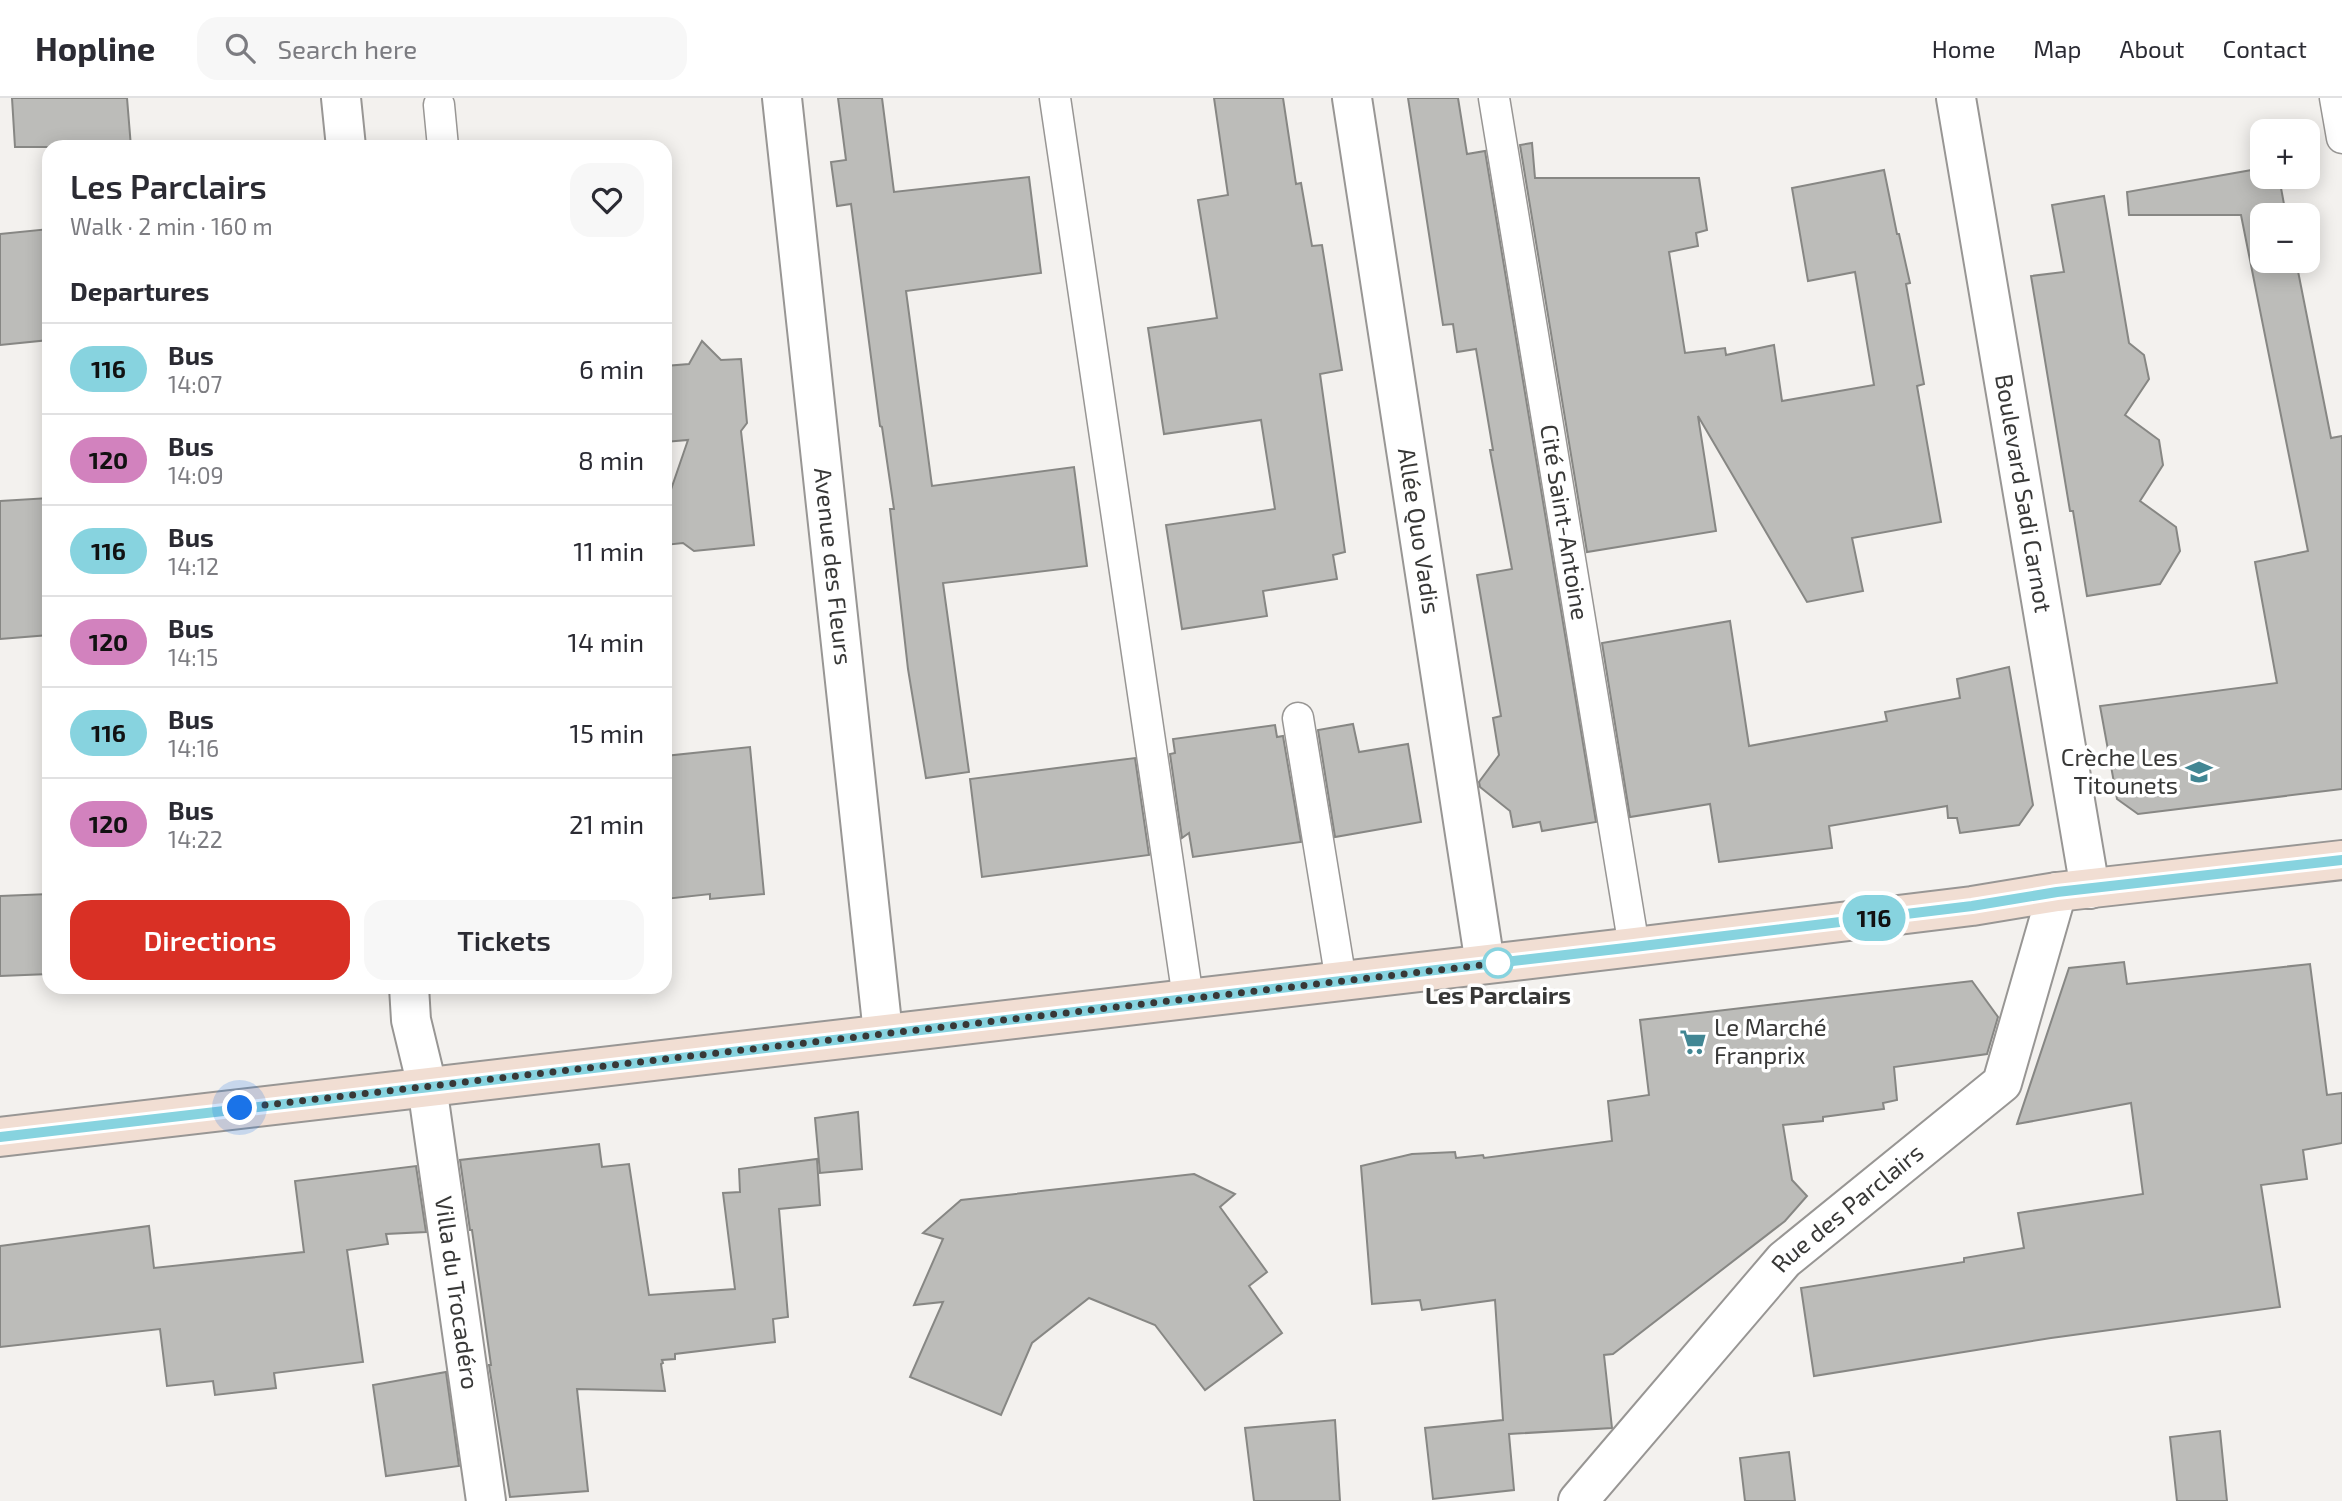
<!DOCTYPE html>
<meta charset="utf-8">
<style>
body{margin:0;font-family:"Exo 2",sans-serif;background:#f7f7f7;color:#2b2b33;height:100vh;display:flex;flex-direction:column;font-size:26px;white-space:nowrap}
*{box-sizing:border-box;margin:0}
p{font-size:23px;color:#7c7c81}
.icon{flex:none;width:38px;height:38px;fill:none;stroke:currentColor;stroke-width:2;stroke-linecap:round;stroke-linejoin:round}
.map{position:relative;flex:1;overflow:hidden}
.panel{position:absolute;left:42px;top:42px;width:630px;height:854px;display:flex;flex-direction:column;background:#fff;border-radius:21px;box-shadow:0 4px 18px #0003}
.panel>*{flex:none}
.badge{padding:0 14px;border-radius:23px;font-size:24px;line-height:46px}
.tools{position:absolute;left:2250px;top:21px;display:grid;gap:14px}
.tools a{display:grid;place-items:center;width:70px;height:70px;border-radius:14px;background:#fff;box-shadow:0 4px 18px #0003;font-size:35px}
.you{position:absolute;width:35px;height:35px;margin:-18px;border:5px solid #fff;border-radius:50%;background:#1a73e8;box-shadow:0 0 0 10px #1a73e833}
.map>.badge{position:absolute;translate:-50% -50%;box-shadow:0 0 0 4px #fff}
h2{padding:0 28px;font-size:26px;line-height:63px}
.round{display:grid;place-items:center;flex:none;width:74px;height:74px;border-radius:21px;background:#f7f7f7}
.summary{display:flex;align-items:center;justify-content:space-between;height:119px;padding:0 28px}
h1{font-size:33px;font-weight:600;line-height:52px}
.cta{display:flex;gap:14px;margin-top:auto;padding:14px 28px}
.cta a{flex:1;height:80px;border-radius:21px;background:#d93025;color:#fff;font-size:28px;font-weight:600;line-height:80px;text-align:center}
.cta a+a{background:#f7f7f7;color:#2b2b33}
ul{padding:0;list-style:none}
li{display:flex;align-items:center;gap:21px;height:91px;padding:0 28px;border-top:2px solid #e1e1e2}
li div{flex:1}
li b{display:block;font-size:26px}
li em{font-style:normal}
li .badge{min-width:77px;font-weight:700;text-align:center}
header{display:flex;align-items:center;gap:42px;box-sizing:border-box;height:98px;padding:0 35px;background:#fff;border-bottom:2px solid #e1e1e2}
header strong{font-size:33px}
nav{display:flex;gap:38px;margin-inline-start:auto;font-size:24px}
.search{width:490px;height:63px;background:#f7f7f7;display:flex;align-items:center;gap:18px;box-sizing:border-box;padding:0 24px;border-radius:21px;color:#7c7c81;font-size:26px}
.map>svg:first-child{display:block}
.building{fill:#bcbcb9;stroke:#878784;stroke-width:2}
.lines{fill:none;stroke-linecap:round;stroke-linejoin:round}
.service-casing{stroke:#989694;stroke-width:33}
.minor-casing{stroke:#989694;stroke-width:42}
.secondary-casing{stroke:#989694;stroke-width:42}
.service{stroke:#fff;stroke-width:30}
.minor{stroke:#fff;stroke-width:38}
.secondary{stroke:#f1ded3;stroke-width:38}
.line-casing{stroke:#fff;stroke-width:16}
.line{stroke:#87d3df;stroke-width:10}
.walk{stroke:#383837;stroke-width:7;stroke-dasharray:0 12.6}
.stop-dot{fill:#fff;stroke:#87d3df;stroke-width:3.5}
.labels{text-anchor:middle;stroke-width:7;stroke-linejoin:round;paint-order:stroke}
.street-label{font-size:24px;fill:#383837;stroke:#fff}
.poi-label{font-size:24px;fill:#383837;stroke:#fff;text-anchor:end}
.stop-label{font-size:24px;font-weight:bold;fill:#383837;stroke:#fff}
</style>
<header>
<strong>Hopline</strong>
<div class="search"><svg class="icon" aria-label="search" viewBox="0 0 24 24"><circle cx="10" cy="10" r="6"/><path d="M15 15l6 6"/></svg>Search here</div>
<nav><a>Home</a><a>Map</a><a>About</a><a>Contact</a></nav>
</header>
<div class="map">
<svg width="2342" height="1403" viewBox="0 0 2342 1403">
<rect width="100%" height="100%" fill="#f3f1ee"/>
<!-- building -->
<g class="building">
<polygon points="12,0 127,0 131,49 15,49"/>
<polygon points="838,0 882,0 894,94 1029,79 1041,175 906,193 932,388 1074,369 1087,468 943,485 969,674 926,680 908,571 890,411 894,411 882,329 880,328 851,106 837,108 831,64 846,62"/>
<polygon points="1214,0 1283,0 1296,86 1301,85 1312,148 1322,147 1342,272 1320,276 1345,454 1333,457 1337,481 1263,493 1267,518 1182,531 1166,427 1275,411 1261,322 1164,336 1148,230 1217,220 1198,102 1228,97"/>
<polygon points="1408,0 1458,0 1467,56 1485,53 1596,724 1542,733 1540,724 1513,729 1510,713 1480,689 1479,684 1499,657 1493,620 1501,618 1477,477 1512,471 1490,352 1493,352 1476,251 1457,254 1453,226 1443,227"/>
<polygon points="1532,45 1535,80 1699,80 1707,132 1696,135 1698,148 1669,154 1685,255 1725,250 1726,257 1774,247 1782,303 1874,287 1855,174 1808,183 1792,90 1884,72 1897,136 1899,136 1910,185 1906,186 1924,286 1917,288 1941,424 1852,440 1863,493 1807,504 1698,318 1716,433 1587,454 1520,47"/>
<polygon points="2263,70 2263,79 2279,79 2286,117 2263,117 2263,163 2296,163 2331,340 2342,338 2342,691 2138,716 2117,701 2100,608 2277,585 2255,464 2308,453 2241,117 2129,117 2127,94"/>
<polygon points="2104,98 2129,245 2144,257 2149,281 2125,317 2159,342 2163,367 2140,403 2176,429 2180,453 2160,486 2087,498 2073,413 2070,413 2031,178 2064,174 2052,107"/>
<polygon points="49,131 49,242 0,247 0,136"/>
<polygon points="702,243 721,262 741,261 747,325 741,333 754,447 694,453 683,445 665,447 665,409 688,342 665,344 665,268 689,266"/>
<polygon points="49,400 49,537 0,541 0,403"/>
<polygon points="1730,523 1749,648 1887,623 1885,614 1960,600 1957,581 2009,569 2033,707 2019,727 1960,735 1957,720 1948,720 1947,708 1829,728 1832,750 1719,764 1710,706 1630,719 1602,545"/>
<polygon points="1353,626 1359,654 1408,646 1421,724 1335,739 1318,632"/>
<polygon points="1275,627 1277,639 1283,638 1301,744 1193,759 1189,735 1182,740 1170,656 1175,655 1173,641"/>
<polygon points="750,649 764,796 710,801 710,796 665,801 665,658"/>
<polygon points="1135,660 1149,757 982,779 970,681"/>
<polygon points="49,796 49,876 0,878 0,798"/>
<polygon points="2124,864 2127,886 2310,866 2327,997 2342,995 2342,1045 2303,1052 2307,1081 2261,1087 2280,1209 2051,1240 1814,1278 1801,1190 1964,1164 1964,1160 2024,1150 2018,1115 2143,1096 2131,1005 2017,1026 2069,870"/>
<polygon points="1972,883 1998,919 1987,956 1894,969 1897,1002 1883,1005 1884,1011 1823,1019 1823,1023 1783,1027 1792,1082 1807,1098 1785,1123 1613,1256 1604,1257 1612,1330 1509,1336 1514,1392 1433,1401 1425,1330 1503,1322 1495,1202 1422,1212 1420,1202 1372,1206 1361,1068 1412,1056 1455,1054 1456,1060 1483,1057 1484,1060 1612,1043 1608,1003 1649,997 1640,922"/>
<polygon points="858,1014 862,1071 820,1075 815,1020"/>
<polygon points="599,1046 602,1069 629,1066 649,1197 735,1191 723,1095 740,1094 739,1071 817,1061 820,1107 779,1111 788,1219 773,1221 775,1244 675,1256 675,1261 662,1262 663,1265 661,1266 665,1293 577,1291 588,1393 510,1399 489,1267 491,1267 472,1132 470,1132 460,1062"/>
<polygon points="416,1068 426,1134 386,1136 388,1146 347,1152 363,1264 274,1275 276,1290 215,1297 213,1283 167,1288 160,1231 0,1249 0,1148 149,1128 154,1170 304,1154 295,1083"/>
<polygon points="1194,1076 1235,1096 1220,1109 1267,1174 1249,1188 1282,1235 1205,1292 1155,1227 1089,1200 1032,1245 1001,1317 910,1279 943,1204 914,1207 943,1141 923,1135 961,1102"/>
<polygon points="446,1274 459,1368 386,1378 373,1287"/>
<polygon points="1335,1322 1340,1403 1254,1403 1245,1330"/>
<polygon points="2220,1333 2227,1403 2177,1403 2170,1339"/>
<polygon points="1789,1354 1795,1403 1745,1403 1740,1360"/>
</g>
<g class="lines">
<!-- service casing -->
<g class="service-casing">
<g id="service">
<polyline points="1055,0 1188,900"/>
<path id="s1" d="M 1494,0 L 1634,849"/>
<polyline points="2335,0 2342,40"/>
<polyline points="439,7 443,49"/>
<polyline points="1298,620 1341,883"/>
</g>
</g>
<!-- minor casing -->
<g class="minor-casing">
<g id="minor">
<polyline points="341,0 346,49"/>
<path id="s2" d="M 782,0 L 883,935"/>
<path id="s3" d="M 1352,0 L 1485,866"/>
<path id="s4" d="M 1956,0 L 2090,791"/>
<path id="s5" d="M 409,889 L 411,922 L 427,988 L 486,1403"/>
<path id="s6" d="M 1578,1403 L 1784,1162 L 2002,985 L 2057,794"/>
</g>
</g>
<!-- secondary casing -->
<g class="secondary-casing">
<polyline id="secondary" points="0,1039 1634,849 1972,808 2057,794 2342,762"/>
</g>
<!-- service -->
<use href="#service" class="service"/>
<!-- minor -->
<use href="#minor" class="minor"/>
<!-- secondary -->
<use href="#secondary" class="secondary"/>
</g>
<g class="lines">
<!-- line casing -->
<g class="line-casing">
<polyline id="line" points="0,1039 1634,849 1972,808 2057,794 2342,762"/>
</g>
<!-- line -->
<use href="#line" class="line"/>
<!-- walk -->
<polyline class="walk" points="240,1010 1508,864 1498,865"/>
</g>
<!-- icons -->
<defs>
<g id="school-bare" transform="scale(2.1)"><path d="M0-5L7-2L0 1L-7-2ZM-4 1L0 2.5L4 1V4Q0 6-4 4Z" fill="#418693" stroke="#fff" stroke-width="2.5" paint-order="stroke"/></g>
<g id="supermarket-bare" transform="scale(2.1)"><path d="M-6-5.5h2.5l.6 2H6L4.5 2H-2.5L-4.4-4H-6ZM-1.5 3.2a1.3 1.3 0 1 0 .1 0ZM3 3.2a1.3 1.3 0 1 0 .1 0Z" fill="#418693" stroke="#fff" stroke-width="2.5" paint-order="stroke"/></g>
</defs>
<g fill-rule="evenodd">
<use href="#school-bare" x="2199" y="674"/>
<use href="#supermarket-bare" x="1693" y="944"/>
</g>
<!-- markers -->
<circle class="stop-dot" cx="1498" cy="865" r="14"/>
<g class="labels">
<!-- street labels -->
<g class="street-label">
<text dy="8" stroke="none"><textPath href="#s4" startOffset="401">Boulevard Sadi Carnot</textPath></text>
<text dy="8" stroke="none"><textPath href="#s1" startOffset="430">Cité Saint-Antoine</textPath></text>
<text dy="8" stroke="none"><textPath href="#s3" startOffset="438">Allée Quo Vadis</textPath></text>
<text dy="8" stroke="none"><textPath href="#s2" startOffset="471">Avenue des Fleurs</textPath></text>
<text dy="8" stroke="none"><textPath href="#s6" startOffset="399">Rue des Parclairs</textPath></text>
<text dy="8" stroke="none"><textPath href="#s5" startOffset="310">Villa du Trocadéro</textPath></text>
</g>
<!-- poi labels -->
<g class="poi-label">
<text x="2178" y="668">Crèche Les<tspan x="2178" dy="28">Titounets</tspan></text>
<text x="1714" y="938" text-anchor="start">Le Marché<tspan x="1714" dy="28">Franprix</tspan></text>
</g>
<!-- stop labels -->
<g class="stop-label">
<text x="1498" y="906">Les Parclairs</text>
</g>
</g>
</svg>
<div class="tools">
<a>+</a>
<a>−</a>
</div>
<div class="you" style="left:240px;top:1010px"></div>
<b class="badge" style="left:1874px;top:820px;background:#87d3df;color:#111">116</b>
<section class="panel">
<div class="summary"><div><h1>Les Parclairs</h1><p>Walk · 2 min · 160 m</p></div><a class="round"><svg class="icon" aria-label="heart" viewBox="0 0 24 24"><path d="M12 20l-8-8c-3-5 5-10 8-4 3-6 11-1 8 4z"/></svg></a></div>
<h2>Departures</h2>
<ul>
<li><span class="badge" style="background:#87d3df;color:#111">116</span><div><b>Bus</b><p>14:07</p></div><em>6 min</em></li>
<li><span class="badge" style="background:#d282be;color:#111">120</span><div><b>Bus</b><p>14:09</p></div><em>8 min</em></li>
<li><span class="badge" style="background:#87d3df;color:#111">116</span><div><b>Bus</b><p>14:12</p></div><em>11 min</em></li>
<li><span class="badge" style="background:#d282be;color:#111">120</span><div><b>Bus</b><p>14:15</p></div><em>14 min</em></li>
<li><span class="badge" style="background:#87d3df;color:#111">116</span><div><b>Bus</b><p>14:16</p></div><em>15 min</em></li>
<li><span class="badge" style="background:#d282be;color:#111">120</span><div><b>Bus</b><p>14:22</p></div><em>21 min</em></li>
</ul>
<div class="cta"><a>Directions</a><a>Tickets</a></div>
</section>
</div>
